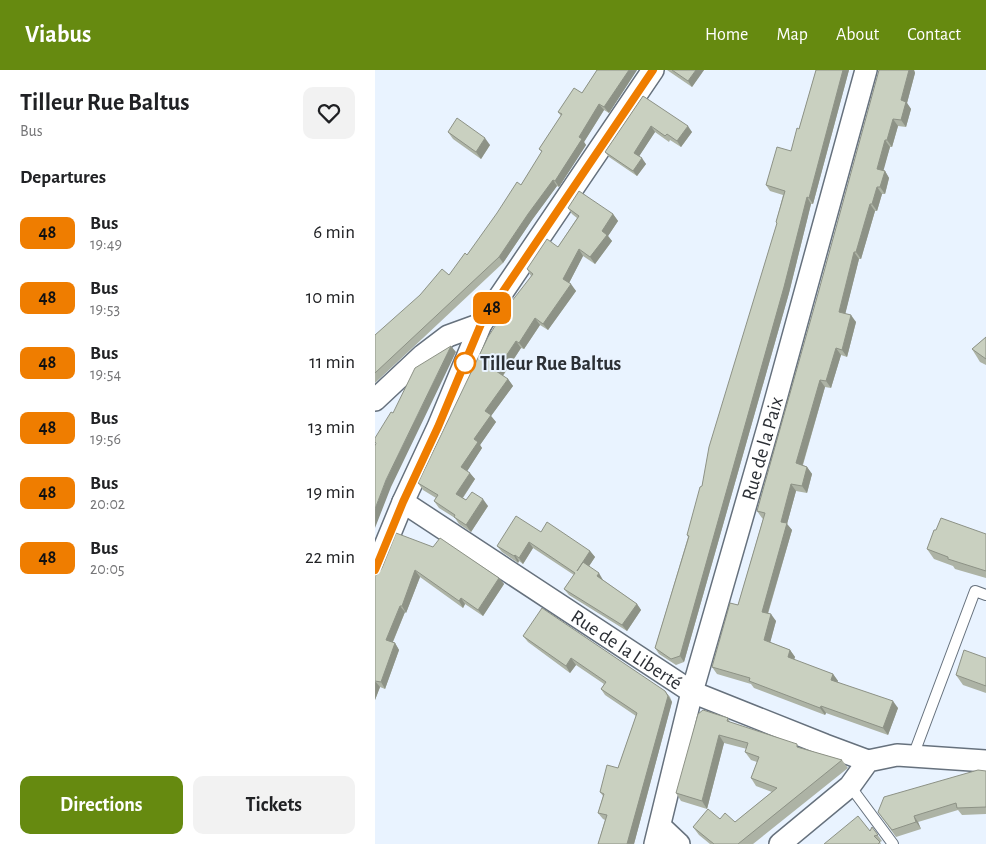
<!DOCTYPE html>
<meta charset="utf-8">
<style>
body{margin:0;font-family:"Alegreya Sans",sans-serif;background:#f2f2f2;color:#202124;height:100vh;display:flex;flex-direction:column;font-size:19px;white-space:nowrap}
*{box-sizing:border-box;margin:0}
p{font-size:16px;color:#757577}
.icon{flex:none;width:28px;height:28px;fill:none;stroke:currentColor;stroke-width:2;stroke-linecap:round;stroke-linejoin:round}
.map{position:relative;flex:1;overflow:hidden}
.drawer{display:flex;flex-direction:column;background:#fff;width:375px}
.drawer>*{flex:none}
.badge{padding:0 10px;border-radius:8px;font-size:18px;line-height:32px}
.map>.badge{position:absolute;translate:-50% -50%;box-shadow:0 0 0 2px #fff}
h2{padding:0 20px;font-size:19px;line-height:45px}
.round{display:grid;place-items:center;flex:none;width:52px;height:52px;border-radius:10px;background:#f2f2f2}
.summary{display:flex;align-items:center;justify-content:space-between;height:85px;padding:0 20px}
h1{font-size:24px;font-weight:600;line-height:38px}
.primary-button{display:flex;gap:10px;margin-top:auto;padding:10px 20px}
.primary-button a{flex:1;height:58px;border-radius:10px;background:#668a10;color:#fff;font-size:20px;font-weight:600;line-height:58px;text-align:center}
.primary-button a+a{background:#f2f2f2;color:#202124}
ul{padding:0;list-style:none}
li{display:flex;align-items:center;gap:15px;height:65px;padding:0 20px}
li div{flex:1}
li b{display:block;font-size:19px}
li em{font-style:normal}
li .badge{min-width:55px;font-weight:700;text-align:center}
header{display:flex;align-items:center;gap:30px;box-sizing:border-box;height:70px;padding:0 25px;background:#668a10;color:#fff}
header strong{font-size:24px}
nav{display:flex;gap:28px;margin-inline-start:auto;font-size:18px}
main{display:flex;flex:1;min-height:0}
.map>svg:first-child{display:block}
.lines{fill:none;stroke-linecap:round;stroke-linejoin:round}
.lane-casing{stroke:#66717d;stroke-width:12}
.street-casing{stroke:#66717d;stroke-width:24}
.lane{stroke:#fff;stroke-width:10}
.street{stroke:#fff;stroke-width:21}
.wall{fill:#adb3a5}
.shaded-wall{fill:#8d9286}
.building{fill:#c9d0c0;stroke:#8d9286}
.line-casing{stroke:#fff;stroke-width:11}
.line{stroke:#ef7d00;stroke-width:8}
.stop-dot{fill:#fff;stroke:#ef7d00;stroke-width:2.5}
.labels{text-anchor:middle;stroke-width:4;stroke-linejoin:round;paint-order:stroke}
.stop-label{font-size:20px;font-weight:bold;fill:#2b2f35;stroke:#e9f3ff;text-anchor:start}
.street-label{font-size:20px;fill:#2b2f35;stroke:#e9f3ff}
</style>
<header>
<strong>Viabus</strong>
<nav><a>Home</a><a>Map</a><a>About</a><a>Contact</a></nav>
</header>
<main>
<section class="drawer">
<div class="summary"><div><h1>Tilleur Rue Baltus</h1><p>Bus</p></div><a class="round"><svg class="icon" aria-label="heart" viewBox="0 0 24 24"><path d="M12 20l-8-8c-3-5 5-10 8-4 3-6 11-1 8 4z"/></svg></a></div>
<h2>Departures</h2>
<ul>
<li><span class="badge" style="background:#ef7d00;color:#111">48</span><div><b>Bus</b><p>19:49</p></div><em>6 min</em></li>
<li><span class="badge" style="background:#ef7d00;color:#111">48</span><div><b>Bus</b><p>19:53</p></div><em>10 min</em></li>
<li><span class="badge" style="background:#ef7d00;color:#111">48</span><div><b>Bus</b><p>19:54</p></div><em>11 min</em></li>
<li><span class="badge" style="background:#ef7d00;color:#111">48</span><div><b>Bus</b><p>19:56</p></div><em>13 min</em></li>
<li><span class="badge" style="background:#ef7d00;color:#111">48</span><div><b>Bus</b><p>20:02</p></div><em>19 min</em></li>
<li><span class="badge" style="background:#ef7d00;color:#111">48</span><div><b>Bus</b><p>20:05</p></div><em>22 min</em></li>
</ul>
<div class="primary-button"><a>Directions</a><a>Tickets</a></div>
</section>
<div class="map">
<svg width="611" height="774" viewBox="0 0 611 774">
<rect width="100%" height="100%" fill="#e9f3ff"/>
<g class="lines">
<!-- lane casing -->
<g class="lane-casing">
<g id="lane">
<polyline points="538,686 600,521 611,525"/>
<polyline points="475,716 518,774"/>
</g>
</g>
<!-- street casing -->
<g class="street-casing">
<g id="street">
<polyline points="0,330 48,285 73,266 106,254"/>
<path id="s1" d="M 28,432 L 317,622 L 450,675 L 493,691"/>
<polyline points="0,500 28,432 63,357 106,254 278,0"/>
<polyline points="285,756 304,774"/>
<path id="s2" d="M 280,774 L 317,622 L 394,354 L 491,0"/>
<polyline points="405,774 475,716 493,691 522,685 611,691"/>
</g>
</g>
<!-- lane -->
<use href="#lane" class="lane"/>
<!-- street -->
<use href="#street" class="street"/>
</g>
<!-- wall -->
<g class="wall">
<polygon points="222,0 262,0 234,43 229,40 209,72 211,75 191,106 184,117 182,116 157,150 128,193 0,313 0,265 74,205 92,185 146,115 167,82 164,79 186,46 183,42 207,23"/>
<polygon points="292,0 329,0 317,17"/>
<polygon points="441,0 474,0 438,134 436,134 414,223 309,592 301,595 284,584 280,578 313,467 312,465 327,416 402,154 401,152 408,125 395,121 391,115 416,81 424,59"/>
<polygon points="504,0 539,0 540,3 532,33 536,39 531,57 523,56 517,77 515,77 508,100 510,101 514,108 510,124 507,124 502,141 500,141 486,189 484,189 470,244 481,252 472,287 466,285 456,318 450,317 428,395 432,397 437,404 432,423 421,421 412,454 417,460 393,544 401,551 395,572 415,580 420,587 419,590 458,604 463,611 462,612 523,638 513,665 451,643 450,645 379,618 376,614 342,604 337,597 363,535 388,449 387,448 382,441 444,220"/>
<polygon points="268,26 317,62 306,77 295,70 294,72 280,62 264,86 271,94 262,106 234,87 230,82"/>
<polygon points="73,62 115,75 106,89 78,69"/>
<polygon points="193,138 238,144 243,151 233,166 237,171 220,194 208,186 194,213 201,221 173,260 165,255 149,279 146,278 128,306 133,309 138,316 116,346 121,352 105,375 107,378 92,401 100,409 88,428 91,430 113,436 96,462 84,454 80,448 64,438 59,431 61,428 48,420 43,413 156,206 152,199 183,177 202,148 197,144"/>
<polygon points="611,267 611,295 605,292 597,279"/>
<polygon points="166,462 215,481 220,487 214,496 228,510 262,534 266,540 252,561 194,525 189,519 199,505 158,478 148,494 144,491 143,493 127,482 122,476"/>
<polygon points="611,464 611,508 580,499 578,496 559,489 552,479"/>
<polygon points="7,498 124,508 129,514 108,546 90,534 88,538 45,507 31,543 30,542 18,572 20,573 24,580 10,619 5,617 0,630 2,505"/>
<polygon points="148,566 290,621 295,627 297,632 259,774 223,774 230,750 228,749 223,743 228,726 225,722 243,698 261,646 230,625 226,619 229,614 201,595 195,603 153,572"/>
<polygon points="611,588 611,623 588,615 581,605"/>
<polygon points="353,648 355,652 425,678 467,690 473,698 378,774 335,774 324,765 318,757 345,749 360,752 397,722 381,716 376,708 382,692 376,690 370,682 372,679 349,673 332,739 306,731 301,723"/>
<polygon points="611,701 611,744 587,745 583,740 543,752 546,759 521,767 503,742"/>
<polygon points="497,757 507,771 505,772 506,774 449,774 495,761"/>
</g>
<!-- shaded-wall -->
<g class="shaded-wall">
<polygon points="254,0 262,0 234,43 229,37"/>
<polygon points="321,0 329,0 317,17 313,11"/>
<polygon points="468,0 474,0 438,134 434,128"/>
<polygon points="534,0 539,0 540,3 532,33 536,39 531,57 526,50 526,30"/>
<polygon points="224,34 229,40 209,72 211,75 184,117 180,111 204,67"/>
<polygon points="518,49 523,56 517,77 512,70"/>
<polygon points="276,56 280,62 263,88 259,83"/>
<polygon points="313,56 317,62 306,77 302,71"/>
<polygon points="110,68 115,75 106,89 101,82"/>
<polygon points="510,70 515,77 507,106 502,99"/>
<polygon points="267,88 271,94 262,106 258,101"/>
<polygon points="510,101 514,108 510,124 505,117"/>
<polygon points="178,110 182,116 157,150 128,193 124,187 153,144"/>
<polygon points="502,117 507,124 502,141 497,134"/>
<polygon points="432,127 436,134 414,223 309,592 305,586"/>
<polygon points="495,134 500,141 486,189 481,182"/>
<polygon points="238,144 243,151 233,166 237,171 220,194 215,187 227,161"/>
<polygon points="204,179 208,186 193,215 188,209"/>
<polygon points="479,182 484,189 469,249 464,242"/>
<polygon points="196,214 201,221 173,260 168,254"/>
<polygon points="476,245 481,252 472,287 467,280"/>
<polygon points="160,248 165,255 149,279 144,273"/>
<polygon points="141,271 146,278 126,308 121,301"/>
<polygon points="76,276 81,282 16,417 0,458 0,439 11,410"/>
<polygon points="461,278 466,285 456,318 451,311"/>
<polygon points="133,309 138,316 116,346 121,352 105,375 107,378 91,403 86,397 99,369 110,341"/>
<polygon points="445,310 450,317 426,400 421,393"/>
<polygon points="432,397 437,404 432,423 427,416"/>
<polygon points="95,403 100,409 86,430 81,424"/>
<polygon points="416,414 421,421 412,454 417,460 391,549 387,542 406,452"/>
<polygon points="108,429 113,436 96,462 91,455"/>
<polygon points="154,472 158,478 148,494 144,488"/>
<polygon points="215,481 220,487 207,507 202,501"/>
<polygon points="140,485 144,491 143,493 139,486"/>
<polygon points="40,500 45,507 31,543 27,536"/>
<polygon points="224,503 228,510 226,512 222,506"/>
<polygon points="124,508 129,514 108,546 103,540"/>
<polygon points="86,528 90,534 88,538 84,531"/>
<polygon points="262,534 266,540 252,561 247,555"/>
<polygon points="25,536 30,542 16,576 11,570"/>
<polygon points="396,544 401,551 394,577 389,570"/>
<polygon points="20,573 24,580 10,619 6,612"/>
<polygon points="415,580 420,587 417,594 413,587"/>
<polygon points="196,588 201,595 195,603 191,596"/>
<polygon points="458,604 463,611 460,617 456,610"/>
<polygon points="0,611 5,617 0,630"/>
<polygon points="290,621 297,632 259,774 252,774"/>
<polygon points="518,631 523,638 513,665 508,658"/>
<polygon points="446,636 451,643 450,645 445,638"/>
<polygon points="344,665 349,673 332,739 327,731"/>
<polygon points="539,746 543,752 546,759 541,752"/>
</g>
<!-- building -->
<g class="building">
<polygon points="222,0 254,0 229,37 224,34 204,67 207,69 187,100 180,111 178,110 153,144 124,187 0,303 0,265 45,225 67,199 74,205 90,183 92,185 122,143 142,112 146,115 167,81 164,79 187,44 183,42 199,18 207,23"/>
<polygon points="297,0 321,0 313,11"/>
<polygon points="441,0 468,0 434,128 432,127 409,217 305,586 296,589 280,578 314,466 312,465 325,417 327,416 334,377 402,153 401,152 410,121 391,115 402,77 416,81 422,58 424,59"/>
<polygon points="504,0 534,0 526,30 531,32 526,50 518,49 512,70 510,70 502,99 510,101 505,117 502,117 497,134 495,134 481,182 479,182 464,242 476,245 467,280 461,278 451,311 445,310 421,393 432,397 427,416 416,414 406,452 412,453 387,542 396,544 389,570 415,580 413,587 458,604 456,610 518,631 508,658 446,636 445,638 374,611 375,608 337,597 355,533 363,535 390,443 382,441 444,220"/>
<polygon points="268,26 313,56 302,71 292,64 290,66 276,56 259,83 267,88 258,101 230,82"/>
<polygon points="82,48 110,68 101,82 73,62"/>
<polygon points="204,121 238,144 227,161 232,165 215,187 204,179 188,209 196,214 168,254 160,248 144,273 141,271 121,301 133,309 110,341 116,345 99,369 103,372 86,397 95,403 81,424 91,430 97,422 108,429 91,455 79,447 80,445 59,431 63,425 43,413 113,267 133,236 158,204 152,199 172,169 183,177 204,146 193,138"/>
<polygon points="611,267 611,289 597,279"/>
<polygon points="76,276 11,410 0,439 0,376 1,373 0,372 0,368 16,342 18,343 40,298"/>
<polygon points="141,446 166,462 172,452 215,481 202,501 208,492 224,503 222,506 262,534 247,555 189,519 200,503 154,472 144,488 140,485 139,486 122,476"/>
<polygon points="566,448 611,464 611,501 573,489 573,487 552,479 559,460 561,460"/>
<polygon points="21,463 58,477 65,468 124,508 103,540 86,528 84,531 40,500 27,536 25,536 11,570 20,573 6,612 0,611 0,505 2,505 7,498"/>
<polygon points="167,538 290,621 293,626 252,774 223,774 232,745 223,743 229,724 225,722 232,695 243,698 262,643 226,619 231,612 196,588 191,596 148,566"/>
<polygon points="589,580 611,588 611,616 581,605"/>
<polygon points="328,640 353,648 352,651 422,674 422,677 467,690 363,774 339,774 318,757 333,739 345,749 350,743 360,752 402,718 376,708 384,687 370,682 373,673 344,665 327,731 301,723 323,644"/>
<polygon points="603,700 611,701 611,737 582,738 581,733 539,746 541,752 517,760 503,742 509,727"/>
<polygon points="483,746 495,761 497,757 503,765 499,766 505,772 503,774 449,774"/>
</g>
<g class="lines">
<!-- line casing -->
<g class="line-casing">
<polyline id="line" points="0,500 28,432 63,357 106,254 278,0"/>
</g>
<!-- line -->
<use href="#line" class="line"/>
</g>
<!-- markers -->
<circle class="stop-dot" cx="90" cy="293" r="10"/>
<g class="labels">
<!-- stop labels -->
<g class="stop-label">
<text x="105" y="300">Tilleur Rue Baltus</text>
</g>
<!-- street labels -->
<g class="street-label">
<text dy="7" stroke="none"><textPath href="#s2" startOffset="410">Rue de la Paix</textPath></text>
<text dy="7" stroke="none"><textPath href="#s1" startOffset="268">Rue de la Liberté</textPath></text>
</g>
</g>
</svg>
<b class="badge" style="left:117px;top:238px;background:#ef7d00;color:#111">48</b>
</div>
</main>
